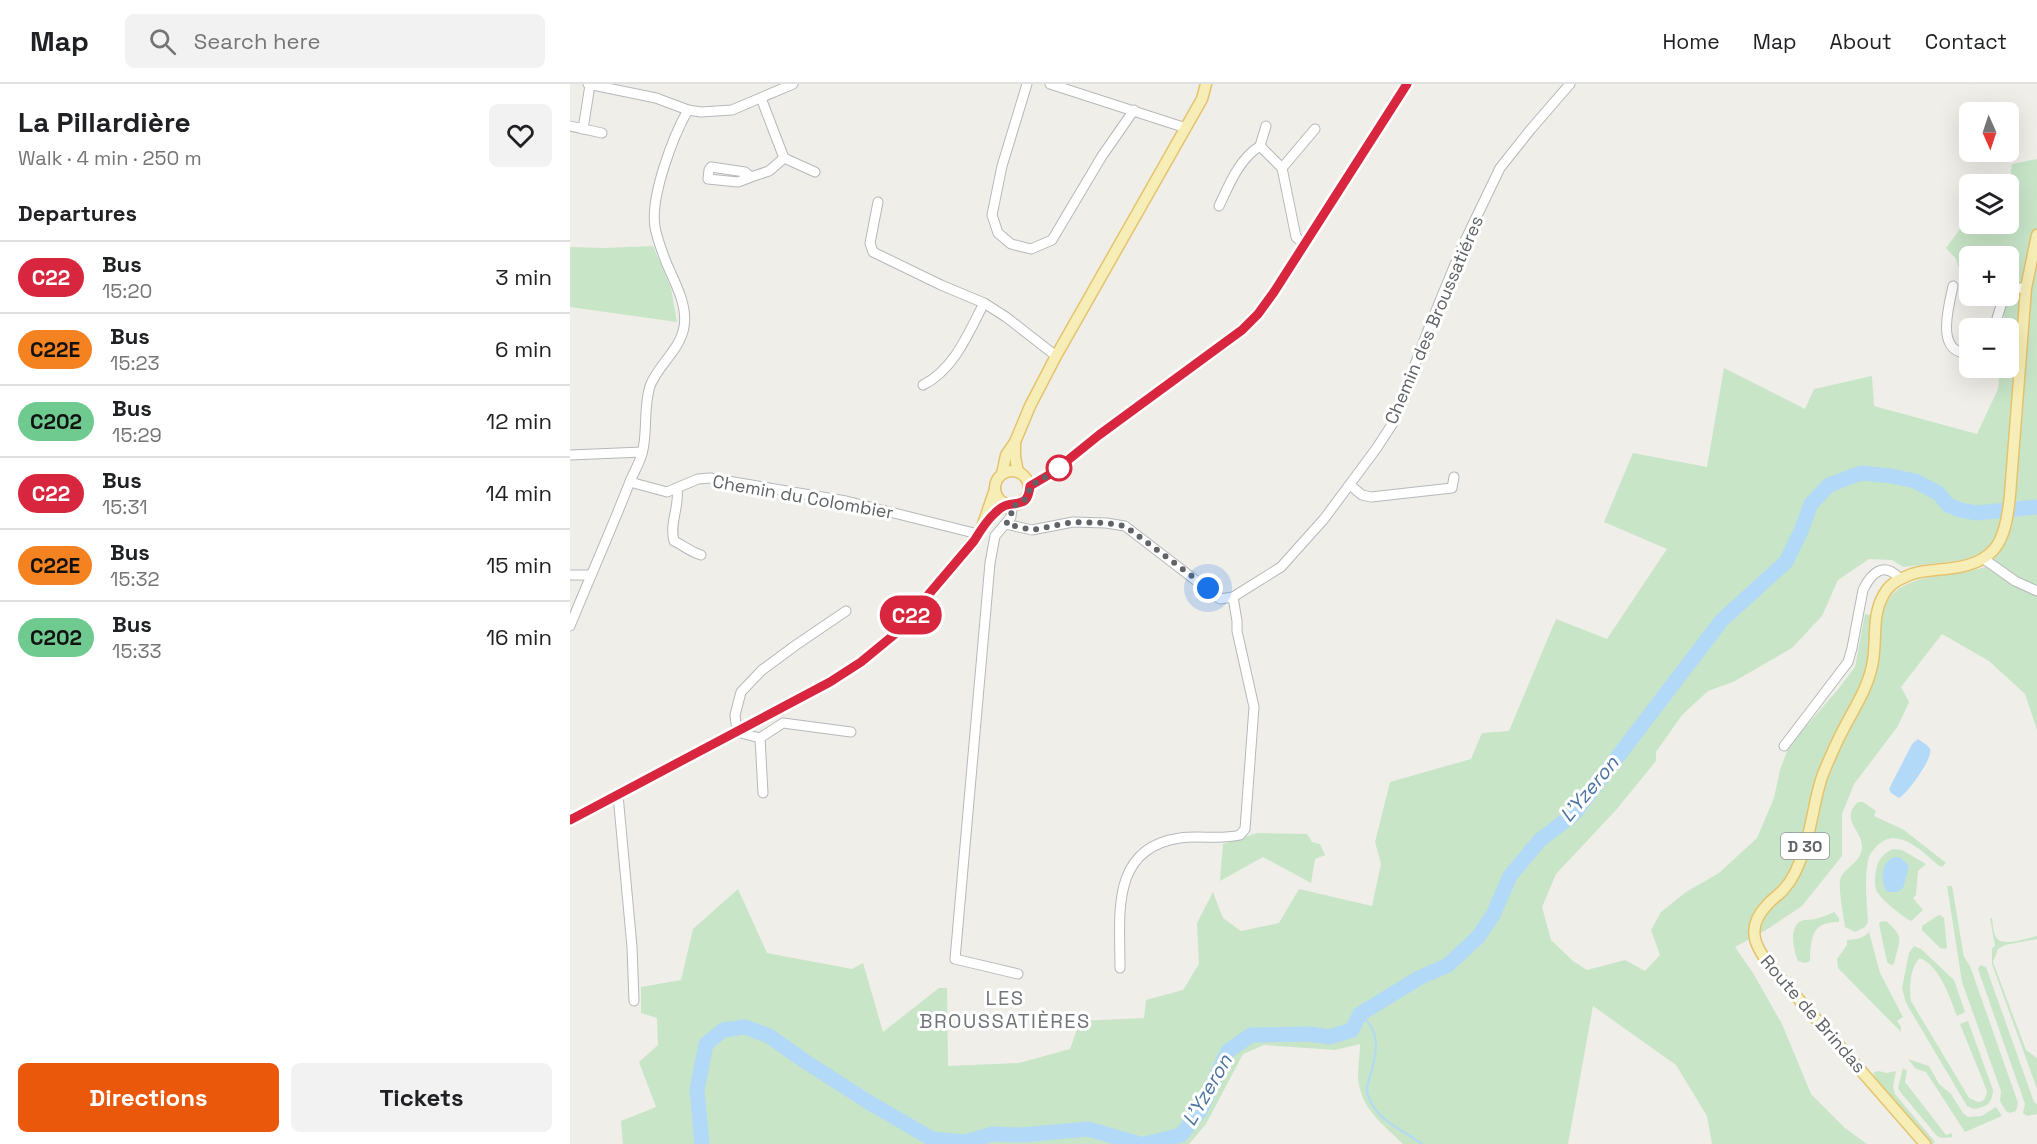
<!DOCTYPE html>
<meta charset="utf-8">
<style>
body{margin:0;font-family:"Space Grotesk",sans-serif;background:#f2f2f2;color:#202124;height:100vh;display:flex;flex-direction:column;font-size:22px;white-space:nowrap}
*{box-sizing:border-box;margin:0}
p{font-size:20px;color:#757577}
.icon{flex:none;width:33px;height:33px;fill:none;stroke:currentColor;stroke-width:2;stroke-linecap:round;stroke-linejoin:round}
.map{position:relative;flex:1;overflow:hidden}
.sheet{display:flex;flex-direction:column;background:#fff;width:570px}
.sheet>*{flex:none}
.badge{padding:0 12px;border-radius:20px;font-size:21px;line-height:39px}
.needle{width:39px;rotate:177deg}
.fabs{position:absolute;left:1389px;top:18px;display:grid;gap:12px}
.fabs a{display:grid;place-items:center;width:60px;height:60px;border-radius:9px;background:#fff;box-shadow:0 6px 24px #0002;font-size:30px}
.you{position:absolute;width:30px;height:30px;margin:-15px;border:4px solid #fff;border-radius:50%;background:#1a73e8;box-shadow:0 0 0 9px #1a73e833}
.map>.badge{position:absolute;translate:-50% -50%;box-shadow:0 0 0 3px #fff}
h2{padding:0 18px;font-size:22px;line-height:54px}
.round{display:grid;place-items:center;flex:none;width:63px;height:63px;border-radius:9px;background:#f2f2f2}
.headline{display:flex;align-items:center;justify-content:space-between;height:102px;padding:0 18px}
h1{font-size:28px;font-weight:700;line-height:45px}
.button{display:flex;gap:12px;margin-top:auto;padding:12px 18px}
.button a{flex:1;height:69px;border-radius:9px;background:#ea580c;color:#fff;font-size:24px;font-weight:700;line-height:69px;text-align:center}
.button a+a{background:#f2f2f2;color:#202124}
ul{padding:0;list-style:none}
li{display:flex;align-items:center;gap:18px;height:72px;padding:0 18px;border-top:2px solid #e0e0e0}
li div{flex:1}
li b{display:block;font-size:22px}
li em{font-style:normal}
li .badge{min-width:66px;font-weight:700;text-align:center}
header{display:flex;align-items:center;gap:36px;box-sizing:border-box;height:84px;padding:0 30px;background:#fff;border-bottom:2px solid #e0e0e0}
header strong{font-size:28px}
nav{display:flex;gap:33px;margin-inline-start:auto;font-size:21px}
.search{width:420px;height:54px;background:#f2f2f2;display:flex;align-items:center;gap:15px;box-sizing:border-box;padding:0 21px;border-radius:9px;color:#757577;font-size:22px}
main{display:flex;flex:1;min-height:0}
.map>svg:first-child{display:block}
.green{fill:#c8e5c8}
.water{fill:#b2d9f7}
.lines{fill:none;stroke-linecap:round;stroke-linejoin:round}
.stream{stroke:#b2d9f7;stroke-width:2}
.river{stroke:#b2d9f7;stroke-width:15}
.minor-casing{stroke:#b5b8bb;stroke-width:11}
.major-casing{stroke:#e4c36d;stroke-width:13}
.minor{stroke:#fff;stroke-width:9}
.major{stroke:#f7edb6;stroke-width:10}
.line-casing{stroke:#fff;stroke-width:14}
.line{stroke:#d7263d;stroke-width:9}
.walk{stroke:#606367;stroke-width:6;stroke-dasharray:0 10.8}
.stop-dot{fill:#fff;stroke:#d7263d;stroke-width:3}
.labels{text-anchor:middle;stroke-width:6;stroke-linejoin:round;paint-order:stroke}
.shield{fill:#fff;stroke:#909295;stroke-width:1.5}
.shield-label{font-size:16px;font-weight:bold;fill:#606367}
.street-label{font-size:18px;fill:#606367;stroke:#fff}
.water-label{font-size:20px;font-style:italic;fill:#4b74a0;stroke:#fff}
.neighbourhood-label{font-size:20px;letter-spacing:1.5px;fill:#717579;stroke:#fff}
</style>
<header>
<strong>Map</strong>
<div class="search"><svg class="icon" aria-label="search" viewBox="0 0 24 24"><circle cx="10" cy="10" r="6"/><path d="M15 15l6 6"/></svg>Search here</div>
<nav><a>Home</a><a>Map</a><a>About</a><a>Contact</a></nav>
</header>
<main>
<section class="sheet">
<div class="headline"><div><h1>La Pillardière</h1><p>Walk · 4 min · 250 m</p></div><a class="round"><svg class="icon" aria-label="heart" viewBox="0 0 24 24"><path d="M12 20l-8-8c-3-5 5-10 8-4 3-6 11-1 8 4z"/></svg></a></div>
<h2>Departures</h2>
<ul>
<li><span class="badge" style="background:#d7263d;color:#fff">C22</span><div><b>Bus</b><p>15:20</p></div><em>3 min</em></li>
<li><span class="badge" style="background:#f58220;color:#111">C22E</span><div><b>Bus</b><p>15:23</p></div><em>6 min</em></li>
<li><span class="badge" style="background:#6eca8e;color:#111">C202</span><div><b>Bus</b><p>15:29</p></div><em>12 min</em></li>
<li><span class="badge" style="background:#d7263d;color:#fff">C22</span><div><b>Bus</b><p>15:31</p></div><em>14 min</em></li>
<li><span class="badge" style="background:#f58220;color:#111">C22E</span><div><b>Bus</b><p>15:32</p></div><em>15 min</em></li>
<li><span class="badge" style="background:#6eca8e;color:#111">C202</span><div><b>Bus</b><p>15:33</p></div><em>16 min</em></li>
</ul>
<div class="button"><a>Directions</a><a>Tickets</a></div>
</section>
<div class="map">
<svg width="1467" height="1060" viewBox="0 0 1467 1060">
<rect width="100%" height="100%" fill="#f0eee9"/>
<!-- green -->
<g class="green">
<path d="M 1467,75 L 1467,504 C 1446,495 1427,485 1411,469 L 1393,476 L 1333,483 L 1322,476 L 1299,475 L 1268,496 L 1252,532 L 1222,564 L 1163,598 L 1138,607 L 1112,631 L 1086,668 L 1086,677 L 1046,726 L 986,790 L 972,823 L 981,856 L 1003,877 L 1017,886 L 1055,876 L 1075,887 L 1090,871 L 1081,846 L 1091,828 L 1116,808 L 1149,789 L 1187,754 L 1204,714 L 1210,686 L 1219,662 L 1270,603 L 1285,583 L 1295,530 L 1311,533 C 1314,526 1317,517 1321,512 C 1342,487 1391,494 1420,481 L 1467,511 L 1467,646 L 1455,610 L 1419,577 L 1372,550 L 1331,603 L 1339,618 L 1328,642 L 1284,700 L 1272,730 L 1272,772 L 1232,822 L 1196,846 L 1165,863 L 1183,889 L 1212,940 L 1241,1010 L 1275,1044 L 1297,1060 L 1142,1060 L 1137,1032 L 1106,981 L 1023,922 L 998,1060 L 833,1060 C 812,1039 790,1025 788,992 C 788,981 790,970 790,960 L 765,966 L 694,961 L 673,970 L 636,1040 L 619,1060 L 53,1060 L 51,1037 L 86,1023 L 69,978 L 88,961 L 87,934 L 71,929 L 71,903 L 111,896 L 123,845 L 168,805 L 197,869 L 282,885 L 293,879 L 313,948 L 369,904 L 377,904 L 378,982 L 449,979 L 500,965 L 510,937 L 574,934 L 576,916 L 613,906 L 629,880 L 627,839 L 643,808 L 653,834 L 671,847 L 709,839 L 729,805 L 802,822 L 811,780 L 805,758 L 820,698 L 901,675 L 912,649 L 939,647 L 986,535 L 1037,555 L 1097,465 L 1034,438 L 1063,369 L 1137,383 L 1154,284 L 1235,325 L 1244,305 L 1302,292 L 1304,322 L 1407,350 L 1428,305 L 1430,284 L 1438,284 L 1438,244 L 1433,244 L 1436,214 L 1435,212 L 1438,212 L 1438,172 L 1400,172 L 1399,187 L 1389,184 L 1386,175 L 1376,164 L 1399,133 L 1400,140 L 1438,140 L 1439,101 L 1442,80 Z"/>
<polygon points="83,162 101,204 107,238 0,223 0,163 34,164"/>
<path d="M 1288,718 L 1293,718 L 1306,727 L 1304,732 L 1334,746 L 1376,779 L 1372,783 L 1368,781 C 1353,768 1328,742 1308,761 C 1303,766 1299,770 1298,777 C 1294,797 1297,818 1298,838 L 1295,843 L 1285,848 L 1275,843 C 1274,833 1267,800 1271,793 C 1277,782 1290,779 1292,764 C 1293,746 1269,736 1288,718 Z"/>
<polygon points="687,749 737,750 742,758 750,760 755,771 745,775 741,799 693,773 650,797 653,760"/>
<path d="M 1323,765 L 1332,766 L 1356,780 L 1348,787 L 1346,811 L 1343,814 L 1353,826 L 1341,837 C 1333,833 1313,817 1308,809 C 1305,806 1305,800 1305,795 C 1306,781 1309,771 1323,765 Z"/>
<polygon points="1377,802 1382,802 1394,873 1400,882 1448,1019 1446,1027 1440,1029 1436,1027 1430,1017 1431,1007 1392,898"/>
<path d="M 1264,828 L 1269,834 L 1269,838 C 1242,838 1241,852 1240,877 L 1235,879 L 1228,877 C 1224,867 1218,843 1231,837 C 1235,835 1241,836 1245,835 C 1252,833 1258,831 1264,828 Z"/>
<polygon points="1370,831 1374,834 1377,864 1374,865 1370,864 1352,846 1352,842 1367,832"/>
<path d="M 1420,834 L 1422,834 C 1423,840 1423,848 1426,853 C 1432,864 1457,854 1467,852 L 1467,855 L 1435,861 L 1428,865 L 1423,878 L 1456,966 L 1467,974 L 1467,1005 L 1422,880 L 1422,864 L 1425,862 Z"/>
<path d="M 1316,837 C 1336,854 1329,856 1324,880 L 1321,881 L 1317,878 L 1309,840 L 1310,838 Z"/>
<path d="M 1299,848 L 1310,889 L 1333,933 L 1327,937 L 1331,943 L 1331,948 L 1268,884 L 1267,875 L 1277,861 L 1277,856 C 1287,855 1293,855 1299,848 Z"/>
<path d="M 1344,862 L 1351,865 L 1384,896 L 1395,928 L 1387,932 C 1379,912 1371,884 1350,874 C 1340,882 1339,905 1341,917 L 1399,1014 L 1408,1018 C 1415,1017 1416,1013 1417,1007 L 1390,940 L 1398,937 L 1423,1006 C 1422,1019 1417,1023 1404,1025 L 1397,1022 L 1336,919 L 1332,904 L 1339,869 Z"/>
<polygon points="1410,881 1416,883 1464,1018 1467,1020 1467,1030 1457,1032 1453,1029 1455,1020 1408,885"/>
<polygon points="1338,975 1359,982 1369,1000 1381,1010 1393,1029 1398,1033 1412,1032 1426,1023 1432,1032 1395,1048 1356,988 1346,985"/>
<polygon points="1333,984 1337,987 1335,998 1376,1051 1382,1049 1382,1053 1372,1054 1367,1052 1332,1010 1328,1004"/>
<polygon points="1309,987 1316,989 1326,987 1323,1003 1325,1010 1365,1058 1363,1060 1361,1060 1303,995 1304,988"/>
</g>
<!-- water -->
<g class="water">
<path d="M 1348,655 C 1352,658 1358,661 1360,665 C 1364,673 1337,710 1329,714 L 1321,709 L 1319,705 L 1342,660 Z"/>
<path d="M 1325,773 L 1331,774 L 1339,782 L 1333,804 L 1328,808 L 1317,808 C 1310,796 1310,778 1325,773 Z"/>
</g>
<g class="lines">
<!-- stream -->
<path class="stream" d="M 790,930 C 810,946 808,965 801,989 C 799,996 795,1004 798,1011 C 806,1037 832,1045 852,1060"/>
<!-- river -->
<g class="river">
<polyline points="132,1060 127,1006 136,960 153,946 175,943 199,952 236,978 300,1019 362,1055 395,1058 423,1050 451,1051 518,1045 570,1060"/>
<polyline points="575,1060 611,1051 630,1027 658,967 681,951 739,950 760,953 782,946 790,930 849,894 878,881 908,853 923,831 940,792 970,756 1004,730 1152,536 1216,478 1231,447 1241,420 1259,401 1291,389 1321,392 1345,397 1368,409 1378,421 1390,426 1407,429 1467,423"/>
</g>
<!-- minor casing -->
<g class="minor-casing">
<g id="minor">
<polyline points="18,0 86,14 118,26 131,28 162,26 223,0"/>
<polyline points="457,0 432,82 422,131 428,149 441,160 461,165 482,156 532,72 564,26"/>
<polyline points="480,0 616,44"/>
<polyline points="191,14 214,74 245,88"/>
<polyline points="0,42 32,49"/>
<polyline points="696,42 690,62 712,84"/>
<polyline points="13,45 20,1"/>
<polyline points="181,93 168,98 138,95 139,86 141,83 175,88 181,93 199,87 214,74"/>
<polyline points="308,118 300,159 303,168 371,201 414,219 436,233 486,272"/>
<path d="M 649,122 C 659,101 669,75 690,62"/>
<polyline points="734,160 726,153 712,84 745,45"/>
<path d="M 1383,202 C 1379,222 1364,271 1400,269"/>
<polyline points="1438,207 1443,204 1456,204"/>
<polyline points="1424,244 1434,212"/>
<path d="M 353,301 C 384,286 399,248 414,219"/>
<polyline points="0,371 72,368"/>
<polyline points="60,398 97,408 128,395 140,394 276,417 408,450"/>
<polyline points="780,401 792,411 801,413 882,404 884,393"/>
<polyline points="460,402 482,389 529,351 657,259 688,230 704,208 837,0"/>
<path d="M 107,404 C 110,422 99,439 104,457 C 115,462 118,467 131,471"/>
<polyline points="442,422 441,433 425,452 420,479 385,875 448,890"/>
<polyline points="436,440 462,446 503,438 536,439 555,442 650,515 663,513 711,483 754,435 806,365 823,339 860,241 893,161 930,84 961,45 1000,0"/>
<polyline points="1414,475 1445,497 1467,507"/>
<polyline points="0,491 21,491"/>
<polyline points="276,527 226,561 192,586 171,608 165,631 167,648 190,654 213,639 281,648"/>
<path d="M 0,542 C 20,493 42,444 61,395 C 65,387 69,379 72,370 C 78,348 73,324 80,302 C 88,281 110,266 114,243 C 118,221 104,197 96,178 C 92,167 87,155 85,143 C 80,113 103,52 118,26"/>
<polyline points="190,654 193,709"/>
<path d="M 1214,662 L 1278,578 L 1282,564 L 1293,506 C 1301,489 1314,477 1329,494"/>
<polyline points="48,711 62,863 64,917"/>
<path d="M 550,884 C 550,830 540,764 610,754 C 630,751 651,756 670,751 L 675,745 L 684,623 L 667,547 L 667,537 L 663,513"/>
</g>
</g>
<!-- major casing -->
<g class="major-casing">
<g id="major">
<polyline points="445,358 445,373 448,388"/>
<circle cx="442" cy="404" r="17"/>
<polyline points="432,390 436,371 445,358 460,322 486,272 632,15 636,0"/>
<polyline points="415,440 426,428 437,421"/>
<polyline points="0,736 260,598 291,578 325,550 404,457 412,443 425,405"/>
<path d="M 1355,1060 L 1205,888 C 1187,866 1173,846 1197,821 C 1202,815 1209,811 1214,805 C 1224,794 1230,779 1234,765 C 1243,740 1244,714 1253,690 C 1259,676 1265,661 1272,648 C 1283,626 1297,606 1302,582 C 1308,556 1300,530 1316,507 C 1322,498 1332,494 1342,490 C 1355,486 1369,486 1383,484 C 1429,478 1436,453 1440,411 L 1456,204 L 1467,151"/>
</g>
</g>
<!-- minor -->
<use href="#minor" class="minor"/>
<!-- major -->
<use href="#major" class="major"/>
</g>
<g class="lines">
<!-- line casing -->
<g class="line-casing">
<path id="line" d="M 0,736 L 260,598 L 291,578 L 325,550 L 404,457 C 410,447 416,437 425,429 C 427,427 433,422 437,421 C 450,418 458,422 460,402 L 482,389 L 529,351 L 672,246 L 688,230 L 704,208 L 837,0"/>
</g>
<!-- line -->
<use href="#line" class="line"/>
<!-- walk -->
<path class="walk" d="M 489,384 L 495,379 L 482,389 L 460,402 C 459,414 453,420 442,422 L 441,433 L 436,440 L 462,446 L 503,438 L 536,439 L 555,442 L 638,504"/>
</g>
<!-- markers -->
<circle class="stop-dot" cx="489" cy="384" r="12"/>
<g class="labels">
<!-- shield labels -->
<rect class="shield" x="1211" y="749" width="48" height="26" rx="4.5"/>
<g class="shield-label">
<text x="1235" y="768">D 30</text>
</g>
<!-- street labels -->
<g class="street-label">
<text transform="translate(864 236) rotate(-67)" y="6">Chemin des Broussatiéres</text>
<text transform="translate(233 413) rotate(10)" y="6">Chemin du Colombier</text>
<text transform="translate(1243 930) rotate(49)" y="6">Route de Brindas</text>
</g>
<!-- water labels -->
<g class="water-label">
<text transform="translate(1019 705) rotate(-50)" y="7">L'Yzeron</text>
<text transform="translate(637 1006) rotate(-60)" y="7">L'Yzeron</text>
</g>
<!-- neighbourhood labels -->
<g class="neighbourhood-label">
<text x="435" y="921">LES<tspan x="435" dy="23">BROUSSATIÈRES</tspan></text>
</g>
</g>
</svg>
<div class="fabs">
<a><svg class="needle" viewBox="-14 -14 28 28"><path d="M0-13l5 13h-10z" fill="#e53935"/><path d="M0 13l5-13h-10z" fill="#757577"/></svg></a>
<a><svg class="icon" aria-label="layers" viewBox="0 0 24 24"><path d="M12 4l9 5-9 5-9-5zM3 14l9 5 9-5"/></svg></a>
<a>+</a>
<a>−</a>
</div>
<div class="you" style="left:638px;top:504px"></div>
<b class="badge" style="left:341px;top:531px;background:#d7263d;color:#fff">C22</b>
</div>
</main>
